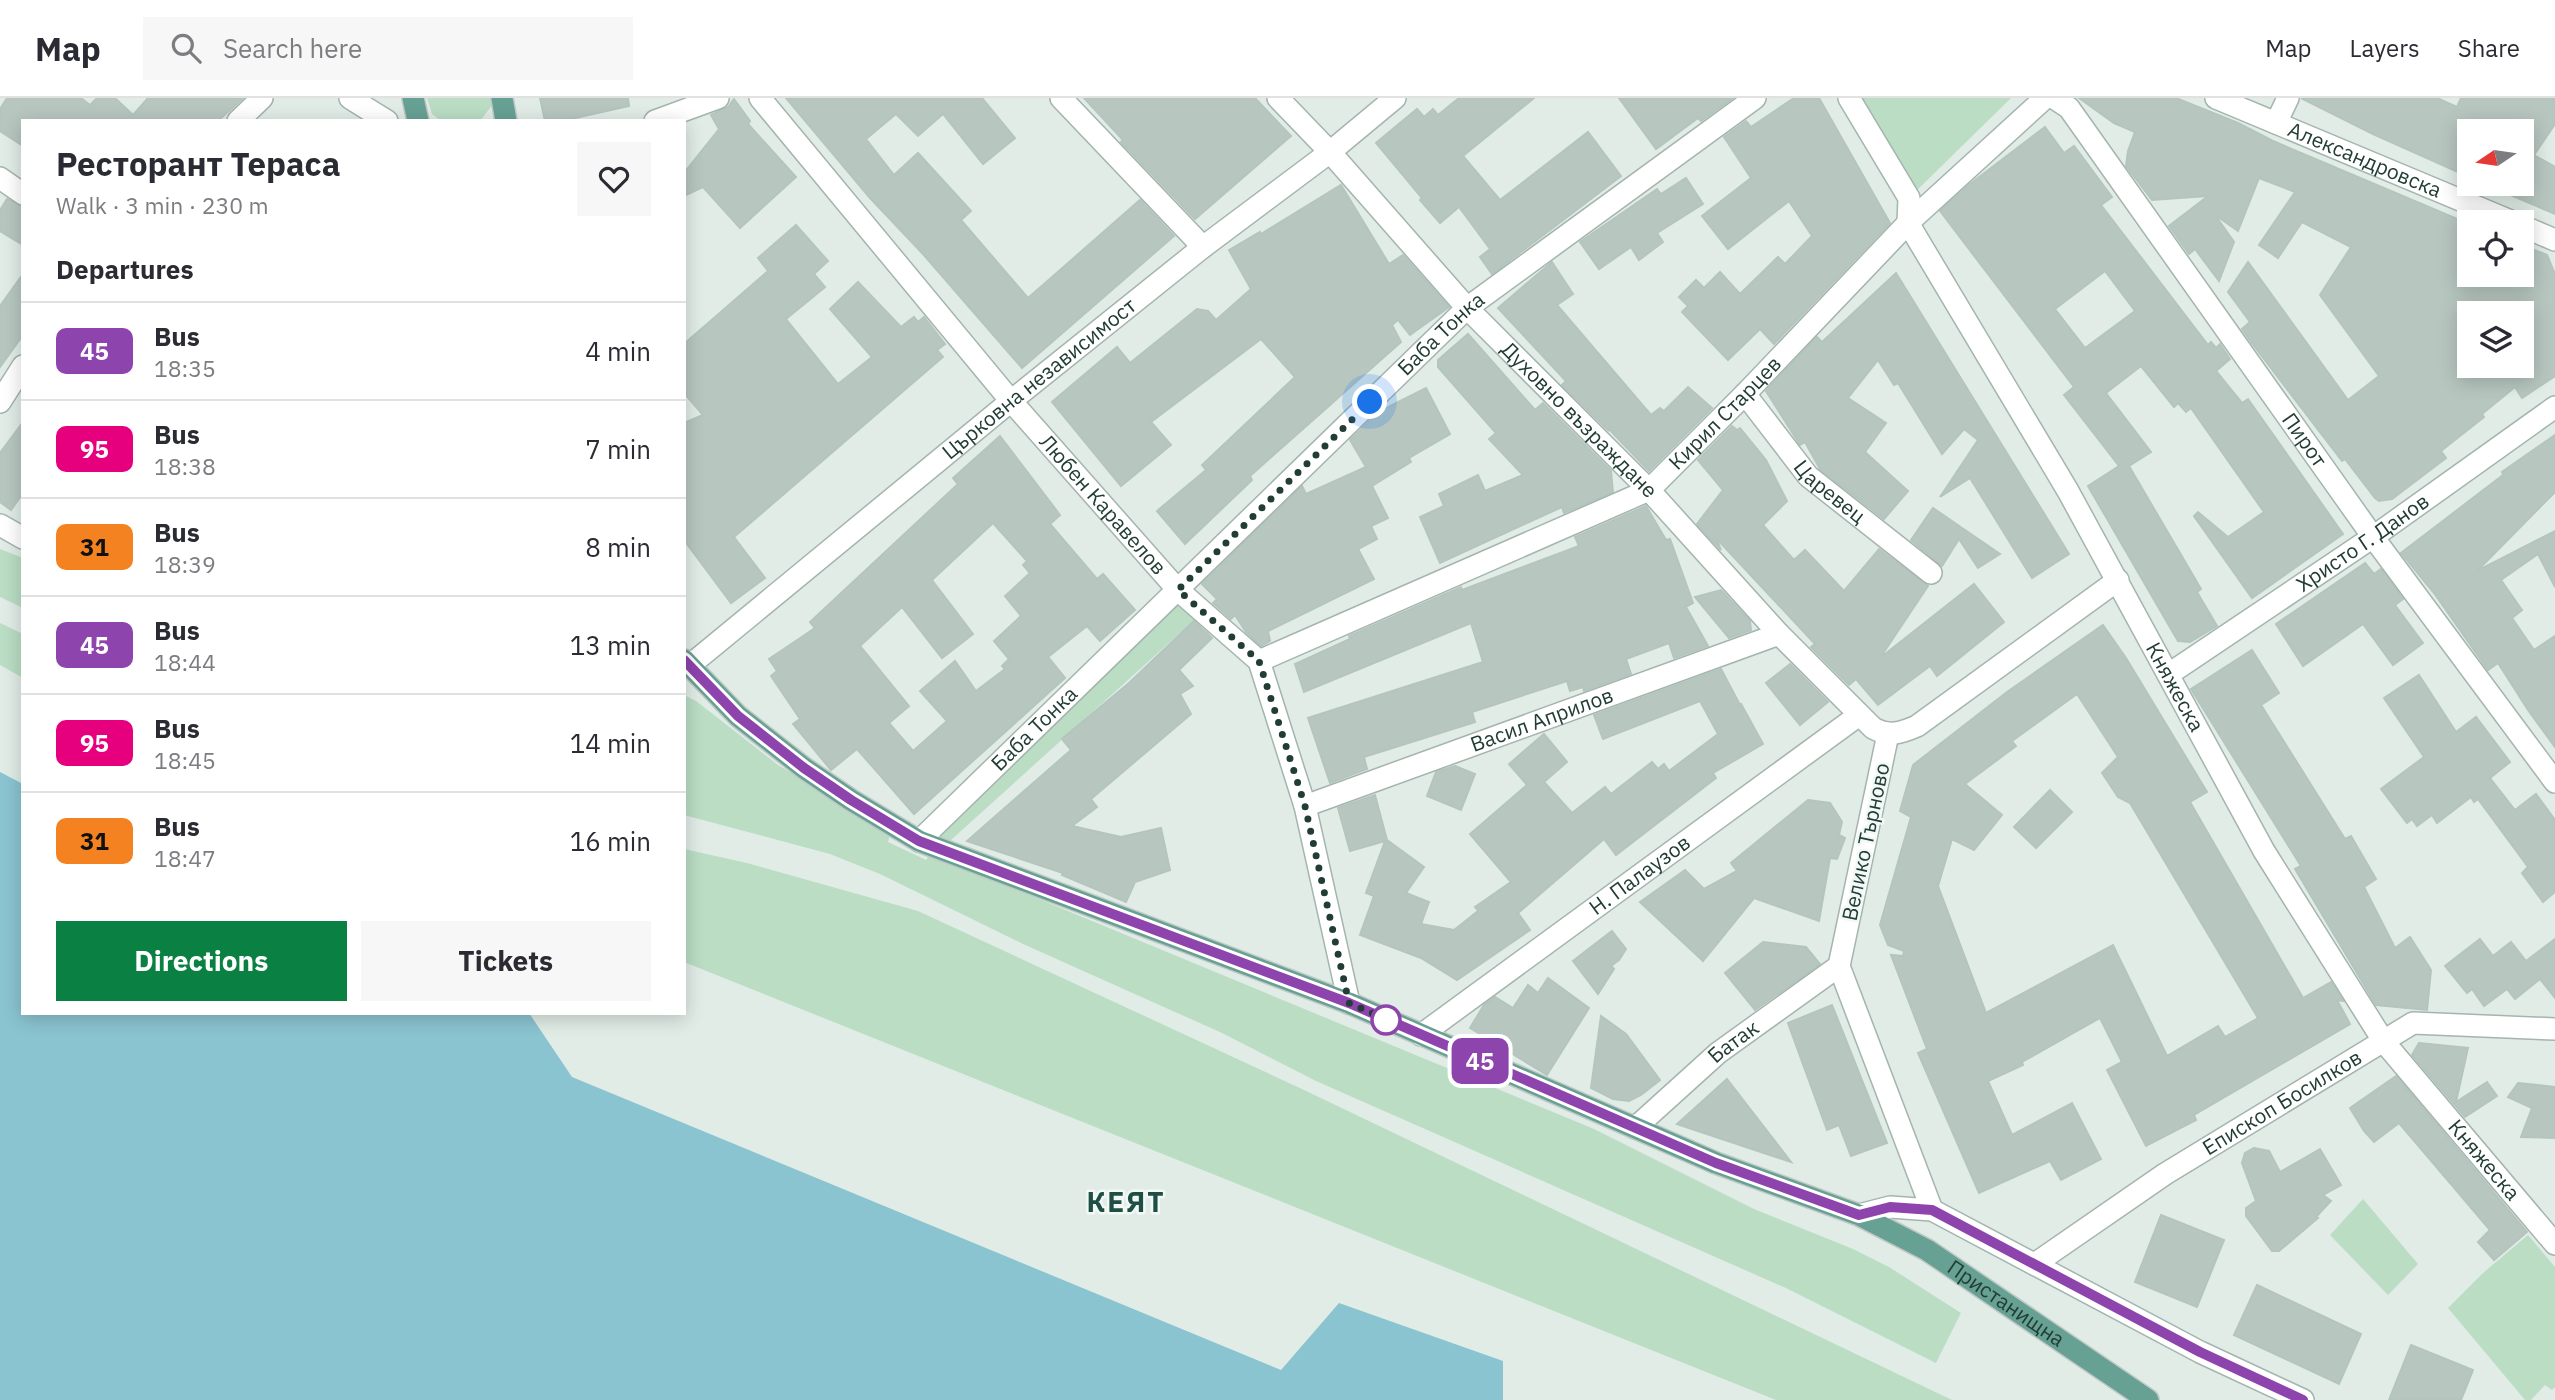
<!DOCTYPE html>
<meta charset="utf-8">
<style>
body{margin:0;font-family:"IBM Plex Sans",sans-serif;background:#f7f7f7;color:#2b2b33;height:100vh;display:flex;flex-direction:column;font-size:26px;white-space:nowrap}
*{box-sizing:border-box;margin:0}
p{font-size:23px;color:#7c7c81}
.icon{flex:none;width:38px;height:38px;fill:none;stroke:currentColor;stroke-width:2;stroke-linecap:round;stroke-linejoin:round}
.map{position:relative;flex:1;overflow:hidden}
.details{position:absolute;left:21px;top:21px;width:665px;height:896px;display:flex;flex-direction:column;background:#fff;border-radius:0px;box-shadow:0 4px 18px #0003}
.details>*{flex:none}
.badge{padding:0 14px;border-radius:10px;font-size:24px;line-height:46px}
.needle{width:46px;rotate:257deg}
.controls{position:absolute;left:2457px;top:21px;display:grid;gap:14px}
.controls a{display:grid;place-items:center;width:77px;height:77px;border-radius:0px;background:#fff;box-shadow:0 4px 18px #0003;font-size:35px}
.you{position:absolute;width:35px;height:35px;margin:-18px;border:5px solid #fff;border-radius:50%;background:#1a73e8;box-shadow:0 0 0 10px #1a73e833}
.map>.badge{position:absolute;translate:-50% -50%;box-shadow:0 0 0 4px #fff}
h2{padding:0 35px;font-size:26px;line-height:63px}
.round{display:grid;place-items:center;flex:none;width:74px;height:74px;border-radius:0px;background:#f7f7f7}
.headline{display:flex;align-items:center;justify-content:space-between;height:119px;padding:0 35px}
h1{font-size:33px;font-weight:700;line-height:52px}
.action{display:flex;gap:14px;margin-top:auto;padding:14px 35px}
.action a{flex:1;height:80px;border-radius:0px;background:#0b8043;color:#fff;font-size:28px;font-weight:700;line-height:80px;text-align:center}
.action a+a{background:#f7f7f7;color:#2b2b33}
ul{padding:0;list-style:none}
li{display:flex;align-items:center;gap:21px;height:98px;padding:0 35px;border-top:2px solid #e1e1e2}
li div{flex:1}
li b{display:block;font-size:26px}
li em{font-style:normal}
li .badge{min-width:77px;font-weight:700;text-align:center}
header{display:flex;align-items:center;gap:42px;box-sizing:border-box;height:98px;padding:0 35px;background:#fff;border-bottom:2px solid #e1e1e2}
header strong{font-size:33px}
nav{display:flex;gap:38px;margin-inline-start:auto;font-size:24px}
.search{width:490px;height:63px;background:#f7f7f7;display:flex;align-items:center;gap:18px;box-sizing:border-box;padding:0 24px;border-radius:0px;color:#7c7c81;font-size:26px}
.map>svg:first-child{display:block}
.green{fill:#baddc4}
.water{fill:#8ac4d1}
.building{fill:#b7c7c0;stroke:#b4c5be;stroke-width:2;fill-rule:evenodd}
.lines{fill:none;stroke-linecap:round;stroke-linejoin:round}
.minor-casing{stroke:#a4b4ae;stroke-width:24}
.major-casing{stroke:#c1c9c7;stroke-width:24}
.minor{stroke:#fff;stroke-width:21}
.major{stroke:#66a193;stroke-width:21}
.line-casing{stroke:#fff;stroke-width:16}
.line{stroke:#8e44ad;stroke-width:10}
.walk{stroke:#223d36;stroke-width:7;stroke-dasharray:0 12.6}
.stop-dot{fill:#fff;stroke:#8e44ad;stroke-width:3.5}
.labels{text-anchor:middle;stroke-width:5;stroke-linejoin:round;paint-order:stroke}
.street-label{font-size:21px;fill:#223d36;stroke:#f2f8f5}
.district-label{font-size:28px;font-weight:bold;letter-spacing:2px;fill:#1e4e44;stroke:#f2f8f5}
</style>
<header>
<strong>Map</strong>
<div class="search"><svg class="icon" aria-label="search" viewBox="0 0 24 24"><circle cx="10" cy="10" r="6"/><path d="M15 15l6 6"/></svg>Search here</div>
<nav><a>Map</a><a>Layers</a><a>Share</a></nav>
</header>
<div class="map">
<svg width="2555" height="1302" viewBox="0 0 2555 1302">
<rect width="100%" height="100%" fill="#e1ece7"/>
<!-- green -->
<g class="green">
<polygon points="427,0 493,0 493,6 480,23 441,23 432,16"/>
<polygon points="1849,0 2011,0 1909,100"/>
<polygon points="0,451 23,460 23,510 0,499"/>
<polygon points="1172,481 1202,515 941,751 924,745"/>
<polygon points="0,525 23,536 23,580 0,567"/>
<polygon points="684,597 696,603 778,667 865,719 891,732 888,744 926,762 934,750 1022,794 1594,1031 1754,1111 1853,1151 1889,1169 1961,1215 1936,1265 1788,1191 1316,983 1222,935 1023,846 880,776 830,756 684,717"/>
<polygon points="684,751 747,765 918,813 1302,991 1952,1302 1776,1302 684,864"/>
<polygon points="2363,1101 2418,1166 2388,1197 2330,1137"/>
<polygon points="2528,1137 2555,1169 2555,1289 2552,1292 2545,1287 2531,1302 2525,1302 2448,1210 2483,1175"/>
</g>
<!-- water -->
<polygon class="water" points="0,674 23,686 23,915 529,915 572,979 1281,1272 1339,1205 1503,1263 1503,1302 0,1302"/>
<!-- building -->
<g class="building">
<polygon points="7,0 81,0 90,7 97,0 115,0 133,17 148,0 243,0 218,23 23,23 23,48 0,33 0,11"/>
<polygon points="540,0 628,0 629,8 562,23 545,23"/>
<polygon points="786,0 982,0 1015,40 983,66 943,16 918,38 896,16 866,41 894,77 918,55 971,113 961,122 1028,200 1140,102 1174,138 1022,270 923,156 870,100"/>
<polygon points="1084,0 1255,0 1291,38 1195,121 1121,44 1123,42"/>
<polygon points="1459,0 1534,0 1463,58 1500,102 1588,34 1621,78 1492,176 1480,159 1490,151 1459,109 1440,125 1420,102 1422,100 1376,45 1417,11 1424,19 1433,11 1438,17"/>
<polygon points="1619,0 1733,0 1701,23 1698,20 1656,51"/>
<polygon points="1794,0 1819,0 1890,125 1774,246 1760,231 1728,262 1682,214 1688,208 1679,199 1696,182 1704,190 1720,174 1740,196 1778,159 1785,166 1812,138 1789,103 1728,151 1702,118 1751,80 1724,39 1746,23 1751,29"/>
<path d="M 2079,0 L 2176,0 L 2238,25 L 2273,43 L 2469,126 L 2469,177 L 2522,177 L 2522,147 L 2547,157 L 2555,176 L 2555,278 L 2522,300 L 2515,289 L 2482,316 L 2484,319 L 2441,353 L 2446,360 L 2392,401 L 2379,403 L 2375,400 L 2345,361 L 2342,363 L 2251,244 L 2242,231 L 2250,224 L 2228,194 L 2248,164 L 2348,302 L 2379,278 L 2320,197 L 2351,149 L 2302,124 L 2278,160 L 2259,147 L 2295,94 L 2259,80 L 2238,133 L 2215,117 L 2234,144 L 2219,183 L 2195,151 L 2189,156 L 2169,128 L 2208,98 L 2152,102 L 2126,68 L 2128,53 L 2135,34 L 2114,25 ZM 2469,215 L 2522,215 L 2522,268 L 2469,268 Z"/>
<polygon points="2301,0 2437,0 2457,9 2461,0 2555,0 2555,26 2534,57 2555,69 2555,116 2485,86 2522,86 2522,33 2469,33 2469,79 2373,36"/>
<polygon points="734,1 750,23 748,26 796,79 740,130 703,89 684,98 684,75 719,31 711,17 728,9"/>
<path d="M 2045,29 L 2064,55 L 2074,48 L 2112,99 L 2101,107 L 2208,247 L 2211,244 L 2216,250 L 2220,246 L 2230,261 L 2216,273 L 2242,305 L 2248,301 L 2343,436 L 2252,500 L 2194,418 L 2198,414 L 2228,439 L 2264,414 L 2191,310 L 2186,314 L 2178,305 L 2174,309 L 2141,268 L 2106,295 L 2151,354 L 2129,368 L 2201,491 L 2197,494 L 2217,528 L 2190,544 L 2178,543 L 2088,388 L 2119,368 L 2064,297 L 2074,289 L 1940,113 L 1970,86 ZM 2105,173 L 2135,213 L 2085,250 L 2055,211 Z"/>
<polygon points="1686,80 1703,106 1657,135 1663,144 1639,162 1631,149 1599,171 1580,144 1657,91 1661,96"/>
<polygon points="1341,87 1389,166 1403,157 1449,209 1410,237 1398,222 1392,227 1401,244 1250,378 1252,382 1185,446 1157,413 1206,372 1202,367 1295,279 1261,241 1151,324 1171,347 1121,388 1052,304 1117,249 1130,265 1197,211 1208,213 1216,222 1251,191 1229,152 1260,134 1261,136"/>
<polygon points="7,101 23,109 23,147 0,133 0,112"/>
<polygon points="796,127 828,163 814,176 825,189 786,221 838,286 872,259 830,211 858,184 901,229 914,219 918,224 924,219 945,246 937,252 943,259 734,439 765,480 731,505 684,442 684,325 703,317 684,295 684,246 768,173 758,160"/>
<polygon points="1552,164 1573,196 1557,207 1651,317 1660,310 1664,313 1688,289 1712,310 1649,373 1608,330 1609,333 1562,287 1566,283 1498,210"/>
<polygon points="1896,175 2069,456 2032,480 1970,380 1940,399 1978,342 1964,331 1942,356 1898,285 1894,287 1878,262 1848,300 1886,325 1865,354 1908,393 1884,421 1820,371 1805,344 1800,347 1766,293 1817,239 1822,244"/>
<polygon points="23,176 23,237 0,269 0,208"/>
<polygon points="1468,236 1535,312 1543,305 1611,373 1613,394 1564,415 1562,409 1440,465 1420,419 1444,408 1439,396 1478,377 1485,393 1523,377 1489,341 1496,335 1438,269 1438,262"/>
<polygon points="1426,290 1450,336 1409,360 1411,364 1372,388 1388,420 1371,428 1377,441 1358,451 1374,481 1268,533 1270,543 1261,548 1246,534 1235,517 1231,521 1213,505 1217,501 1202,486 1302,388 1306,396 1366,369 1350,342 1380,313"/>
<polygon points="23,324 23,395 11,412 0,404 0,355"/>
<polygon points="1732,328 1737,332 1740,330 1766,362 1787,403 1763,427 1794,462 1805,452 1844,493 1879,451 1928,488 1880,560 1974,486 2004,524 1937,578 1930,568 1878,607 1856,581 1849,587 1811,549 1815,546 1716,440 1721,452 1697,426 1723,392 1698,362"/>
<polygon points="2555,337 2555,394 2477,473 2555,433 2555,489 2538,456 2501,482 2522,512 2512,520 2534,552 2555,538 2555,649 2528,612 2498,565 2488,572 2434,495 2401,455 2503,377 2502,374"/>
<path d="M 1000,338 L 1060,417 L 1050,426 L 1097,481 L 1103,476 L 1135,512 L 1100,543 L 1087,528 L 1048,559 L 1065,580 L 914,716 L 857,651 L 831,672 L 793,626 L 800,621 L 771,578 L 777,573 L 769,561 L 815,530 L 810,524 L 958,386 L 953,380 ZM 993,425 L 1027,463 L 1023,467 L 1030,475 L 1005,498 L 1021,518 L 994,543 L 1009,561 L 1002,568 L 1005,571 L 976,593 L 955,563 L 920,593 L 947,623 L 913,653 L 889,625 L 909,608 L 860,548 L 902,509 L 942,560 L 973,536 L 932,482 Z"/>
<polygon points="1646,408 1666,442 1670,441 1693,505 1686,509 1708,548 1674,560 1669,545 1626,561 1631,576 1584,593 1583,589 1570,593 1567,583 1472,614 1475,624 1364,659 1367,671 1330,685 1308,620 1483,564 1471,525 1304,594 1295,566 1350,541 1349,538 1461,489 1462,492 1579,448 1575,439"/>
<polygon points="1933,410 1965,432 2000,456 1978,470 1959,441 1942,468 1911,442"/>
<polygon points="2365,465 2374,476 2381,471 2403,501 2395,507 2423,545 2393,567 2363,526 2303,568 2276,526"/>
<polygon points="1721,492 1750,523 1751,532 1729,540 1695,499"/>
<polygon points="1194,523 1212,540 1179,572 1193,588 1180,596 1191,616 1091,701 1097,709 1072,728 1121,739 1161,730 1170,772 1135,784 1126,804 1062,777 1063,775 967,743 1071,652 1062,641 1129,585"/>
<path d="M 2103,527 L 2126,560 L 2207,694 L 2190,704 L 2303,900 L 2331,884 L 2343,903 L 2337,902 L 2350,926 L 2194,1017 L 2196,1022 L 2146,1048 L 2107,972 L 2122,964 L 2100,920 L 2022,964 L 2023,967 L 1988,983 L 2012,1037 L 2072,1005 L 2101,1061 L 2061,1082 L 2050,1063 L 1979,1095 L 1918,955 L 1927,951 L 1891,857 L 1903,858 L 1904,853 L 1888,847 L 1880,827 L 1911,719 L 1900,713 L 1913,667 L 2007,594 ZM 2077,596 L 2118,659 L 2102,675 L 2118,699 L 2130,705 L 2258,920 L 2225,939 L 2218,928 L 2167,958 L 2113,847 L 1986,915 L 1938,788 L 1952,741 L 1974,752 L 2002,717 L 1965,686 L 2016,648 L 2012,643 Z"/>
<polygon points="2252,552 2279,595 2261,607 2345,741 2351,738 2376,781 2364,789 2395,850 2410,839 2431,872 2427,912 2376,907 2295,771 2301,768 2191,591"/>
<polygon points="1790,566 1828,604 1800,627 1766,585"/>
<polygon points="1721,571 1740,607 1741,606 1763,646 1713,675 1716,680 1616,757 1604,741 1518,815 1530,832 1457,882 1421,860 1360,837 1374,798 1366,795 1385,743 1350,753 1338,710 1375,697 1387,742 1424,769 1406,795 1429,804 1421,826 1454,832 1478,813 1475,809 1511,784 1470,736 1527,687 1509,666 1544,636 1567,664 1544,684 1572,715 1605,689 1611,696 1652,664 1658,671 1664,666 1669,673 1718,636 1700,603 1603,641 1594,617"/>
<polygon points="2419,577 2456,634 2476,619 2510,664 2490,680 2515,712 2536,696 2555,722 2555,794 2543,804 2522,775 2528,769 2478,701 2474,704 2471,699 2437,725 2432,717 2417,728 2412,721 2407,725 2381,691 2424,659 2384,600"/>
<polygon points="1455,668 1475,676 1461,712 1427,698 1436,674"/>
<polygon points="2050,692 2072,714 2036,750 2014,729"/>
<polygon points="1808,702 1830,705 1842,724 1839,737 1845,740 1837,761 1830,760 1819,823 1754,800 1703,863 1640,804 1685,772 1704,791 1737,773 1731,765"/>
<polygon points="1612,833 1626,851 1619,862 1611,868 1614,871 1598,896 1573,863"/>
<polygon points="2480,841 2493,858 2511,844 2526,863 2555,841 2555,900 2540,881 2515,901 2507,891 2484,908 2472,891 2467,895 2445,868"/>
<polygon points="1763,844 1806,849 1820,866 1755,912 1725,875"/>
<polygon points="1548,880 1589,910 1547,977 1470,930 1484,907 1495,899 1513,910 1528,887 1538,895"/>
<polygon points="1832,907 1887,1045 1851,1058 1839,1027 1827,1032 1788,925"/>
<polygon points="1601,918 1626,936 1660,982 1641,997 1629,1003 1613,1001 1591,990"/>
<polygon points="2419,945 2468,950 2456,1004 2487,984 2497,998 2465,1019 2412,957"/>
<polygon points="2396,978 2527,1134 2494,1162 2478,1144 2490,1132 2399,1025 2374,1044 2364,1033 2350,1010"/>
<polygon points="1727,981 1791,1064 1677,1026"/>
<polygon points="2518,985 2555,989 2555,1040 2521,1039 2532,1010 2508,999"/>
<polygon points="2254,1050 2269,1053 2280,1074 2320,1051 2341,1087 2323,1097 2331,1103 2316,1119 2318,1120 2279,1153 2272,1153 2246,1118 2246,1110 2256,1103 2242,1065 2245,1055"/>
<polygon points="2161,1117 2224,1142 2197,1209 2135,1184"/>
<polygon points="2257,1187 2361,1236 2339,1286 2234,1237"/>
<polygon points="2411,1247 2473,1272 2461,1302 2389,1302"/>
</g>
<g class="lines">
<!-- minor casing -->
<g class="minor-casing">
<g id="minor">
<polyline points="350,0 387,23"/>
<path id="s1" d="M 760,0 L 1011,303 L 1178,492 L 1259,563 L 1305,708 L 1349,905"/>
<polyline points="1061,0 1203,149"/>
<path id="s2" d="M 1278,0 L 1330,54 L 1467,210 L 1649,392 L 1779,536 L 1873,630 C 1889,639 1901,635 1917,628 L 2118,482"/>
<path id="s3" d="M 1849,0 L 1909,100 L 1908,125 L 2068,393 L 2264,753 L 2384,944 L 2555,1146"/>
<path id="s4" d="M 2054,0 L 2069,10 L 2373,439 L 2555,684"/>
<path id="s5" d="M 2216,0 L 2513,124"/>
<polyline points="238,23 262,0"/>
<polyline points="655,23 718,0"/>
<polyline points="2276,25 2288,0"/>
<polyline points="0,80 23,96"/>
<polyline points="2522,128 2555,142"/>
<path id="s6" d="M 1745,296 L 1808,378 L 1931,475"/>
<polyline points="0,304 23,268"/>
<polyline points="0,427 23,440"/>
<path id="s7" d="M 1259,563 L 1649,392 L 1745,296 L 1908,125 L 2045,0"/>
<path id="s8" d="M 689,568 L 1011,303 L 1203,149 L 1330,54 L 1395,0"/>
<path id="s9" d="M 2169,576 L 2373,439 L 2555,309"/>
<polyline points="1888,636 1839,868 1932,1112"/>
<path id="s10" d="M 1305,708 L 1779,536"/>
<path id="s11" d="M 919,743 L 1467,210 L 1755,0"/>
<path id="s12" d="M 1421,937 L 1859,617"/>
<path id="s13" d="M 1635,1030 L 1718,955 L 1839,868"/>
<polyline points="1859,1117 1890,1109 1932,1112 2200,1254 2303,1302"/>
<path id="s14" d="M 2036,1165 L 2165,1076 L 2413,925 L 2555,931"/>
</g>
</g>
<!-- major casing -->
<g class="major-casing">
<g id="major">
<polyline points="413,0 418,23"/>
<polyline points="502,0 506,23"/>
<path id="s15" d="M 684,562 L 738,618 L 804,670 L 851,702 L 919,743 L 1349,905 L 1716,1065 L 1859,1117 L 1927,1152 L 2148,1302"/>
</g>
</g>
<!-- minor -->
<use href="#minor" class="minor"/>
<!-- major -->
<use href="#major" class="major"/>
</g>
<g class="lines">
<!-- line casing -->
<g class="line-casing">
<polyline id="line" points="684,562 738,618 804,670 851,702 919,743 1349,905 1716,1065 1859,1117 1890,1109 1932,1112 2200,1254 2303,1302"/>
</g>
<!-- line -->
<use href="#line" class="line"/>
<!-- walk -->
<polyline class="walk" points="1370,304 1178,492 1259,563 1305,708 1349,905 1397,926 1386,922"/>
</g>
<!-- markers -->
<circle class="stop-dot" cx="1386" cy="922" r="14"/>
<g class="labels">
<!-- street labels -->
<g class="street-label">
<text dy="7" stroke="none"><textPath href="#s5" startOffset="161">Александровска</textPath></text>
<text dy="7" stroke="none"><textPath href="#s11" startOffset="728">Баба Тонка</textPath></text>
<text dy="7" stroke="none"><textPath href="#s8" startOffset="453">Църковна независимост</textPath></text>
<text dy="7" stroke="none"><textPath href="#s7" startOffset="534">Кирил Старцев</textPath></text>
<text dy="7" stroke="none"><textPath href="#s2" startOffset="441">Духовно възраждане</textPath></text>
<text dy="7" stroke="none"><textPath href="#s4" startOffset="425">Пирот</textPath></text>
<text dy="7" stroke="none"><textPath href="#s6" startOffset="130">Царевец</textPath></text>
<text dy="7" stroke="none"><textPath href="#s1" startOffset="532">Любен Каравелов</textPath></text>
<text dy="7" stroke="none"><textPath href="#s9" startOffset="234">Христо Г. Данов</textPath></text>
<text dy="7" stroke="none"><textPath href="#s3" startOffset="677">Княжеска</textPath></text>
<text dy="7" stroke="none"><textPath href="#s10" startOffset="252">Васил Априлов</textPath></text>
<text dy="7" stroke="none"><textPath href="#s11" startOffset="161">Баба Тонка</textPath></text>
<text transform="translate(1866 744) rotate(-78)" y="7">Велико Търново</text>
<text dy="7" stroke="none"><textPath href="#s12" startOffset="271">Н. Палаузов</textPath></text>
<text dy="7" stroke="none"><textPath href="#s13" startOffset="131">Батак</textPath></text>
<text dy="7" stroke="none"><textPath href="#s14" startOffset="294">Епископ Босилков</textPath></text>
<text dy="7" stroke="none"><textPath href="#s3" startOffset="1244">Княжеска</textPath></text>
<text dy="7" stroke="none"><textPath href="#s15" startOffset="1482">Пристанищна</textPath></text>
</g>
<!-- district labels -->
<g class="district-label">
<text x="1126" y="1114">КЕЯТ</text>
</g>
</g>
</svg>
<div class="controls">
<a><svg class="needle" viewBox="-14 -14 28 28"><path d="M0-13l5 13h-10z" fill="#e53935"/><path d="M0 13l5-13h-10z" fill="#7c7c81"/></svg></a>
<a><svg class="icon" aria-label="locate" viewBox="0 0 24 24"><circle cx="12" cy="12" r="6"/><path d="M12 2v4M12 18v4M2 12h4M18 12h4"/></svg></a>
<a><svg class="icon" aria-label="layers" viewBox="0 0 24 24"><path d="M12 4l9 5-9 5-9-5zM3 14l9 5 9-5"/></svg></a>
</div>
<div class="you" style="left:1370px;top:304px"></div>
<b class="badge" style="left:1480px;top:963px;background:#8e44ad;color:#fff">45</b>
<section class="details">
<div class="headline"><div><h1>Ресторант Тераса</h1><p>Walk · 3 min · 230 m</p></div><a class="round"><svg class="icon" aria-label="heart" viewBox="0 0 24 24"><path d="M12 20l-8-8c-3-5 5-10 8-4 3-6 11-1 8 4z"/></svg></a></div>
<h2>Departures</h2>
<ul>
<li><span class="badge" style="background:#8e44ad;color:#fff">45</span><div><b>Bus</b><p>18:35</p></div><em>4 min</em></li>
<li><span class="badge" style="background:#e6007e;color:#fff">95</span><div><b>Bus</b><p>18:38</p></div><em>7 min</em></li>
<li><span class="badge" style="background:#f58220;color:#111">31</span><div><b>Bus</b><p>18:39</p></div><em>8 min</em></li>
<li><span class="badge" style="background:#8e44ad;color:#fff">45</span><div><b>Bus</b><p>18:44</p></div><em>13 min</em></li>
<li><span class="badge" style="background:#e6007e;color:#fff">95</span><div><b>Bus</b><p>18:45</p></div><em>14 min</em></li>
<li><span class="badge" style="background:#f58220;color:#111">31</span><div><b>Bus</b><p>18:47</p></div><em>16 min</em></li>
</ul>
<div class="action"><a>Directions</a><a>Tickets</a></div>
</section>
</div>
